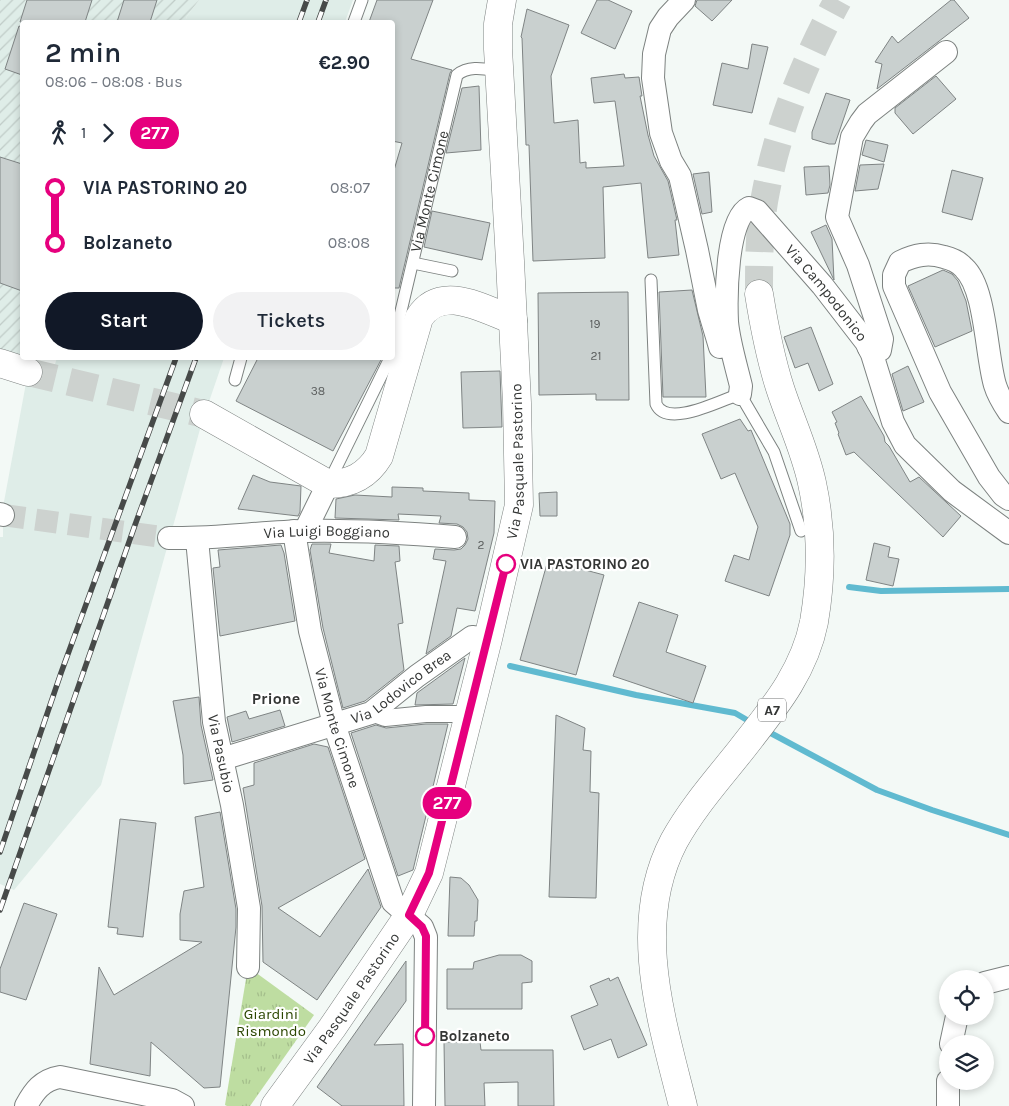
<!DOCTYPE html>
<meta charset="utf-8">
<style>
body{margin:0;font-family:Karla,sans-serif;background:#f2f2f3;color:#1f2937;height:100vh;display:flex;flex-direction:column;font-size:19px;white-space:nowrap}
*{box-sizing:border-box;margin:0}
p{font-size:16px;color:#747a83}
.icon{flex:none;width:28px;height:28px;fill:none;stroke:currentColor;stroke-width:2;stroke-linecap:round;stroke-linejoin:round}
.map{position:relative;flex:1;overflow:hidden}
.side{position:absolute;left:20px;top:20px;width:375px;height:340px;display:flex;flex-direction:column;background:#fff;border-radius:5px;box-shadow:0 2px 8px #0003}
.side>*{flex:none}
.badge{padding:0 10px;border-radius:16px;font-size:18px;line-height:32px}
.controls{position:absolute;left:939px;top:970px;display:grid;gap:10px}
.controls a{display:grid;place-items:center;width:55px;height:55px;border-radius:50%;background:#fff;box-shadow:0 2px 8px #0003;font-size:25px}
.map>.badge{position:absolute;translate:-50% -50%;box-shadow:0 0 0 2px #fff}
.legs{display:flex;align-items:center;gap:8px;height:55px;padding:0 25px;font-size:16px}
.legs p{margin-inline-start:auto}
.head{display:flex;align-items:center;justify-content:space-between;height:85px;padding:0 25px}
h1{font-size:28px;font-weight:600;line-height:38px}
.action{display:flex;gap:10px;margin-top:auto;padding:10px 25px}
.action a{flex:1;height:58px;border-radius:30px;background:#111827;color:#fff;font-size:20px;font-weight:600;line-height:58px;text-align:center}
.action a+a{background:#f2f2f3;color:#1f2937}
ul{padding:0 25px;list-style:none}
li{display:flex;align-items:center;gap:18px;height:55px;font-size:19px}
li i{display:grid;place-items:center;width:8px;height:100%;margin:0 6px;background:currentColor}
li i::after{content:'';width:12px;height:12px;margin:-6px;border:4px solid;border-radius:50%;background:#fff}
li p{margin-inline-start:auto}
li:first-child i{background:linear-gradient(#0000 50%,currentColor 0)}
li:last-child i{background:linear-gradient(currentColor 50%,#0000 0)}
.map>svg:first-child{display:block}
.built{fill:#dfede8}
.industrial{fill:url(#industrial-furrows)}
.park{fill:url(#park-tufts)}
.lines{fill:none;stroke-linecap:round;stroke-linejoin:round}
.stream{stroke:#60bad0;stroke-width:6}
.building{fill:#c9d0cf;stroke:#7f8484}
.minor-tunnel{stroke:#cdd2cf;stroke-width:22;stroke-dasharray:22 11;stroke-linecap:butt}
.secondary-tunnel{stroke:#cdd2cf;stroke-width:28;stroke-dasharray:28 14;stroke-linecap:butt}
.motorway-tunnel{stroke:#cdd2cf;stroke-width:28;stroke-dasharray:28 14;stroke-linecap:butt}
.service-casing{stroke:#7d8280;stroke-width:13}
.pedestrian-casing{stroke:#7d8280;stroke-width:18}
.minor-casing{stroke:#7d8280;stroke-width:24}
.secondary-casing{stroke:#7d8280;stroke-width:29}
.motorway-casing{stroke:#7d8280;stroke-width:29}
.service{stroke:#fff;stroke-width:11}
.pedestrian{stroke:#fff;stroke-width:16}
.minor{stroke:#fff;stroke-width:22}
.secondary{stroke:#fff;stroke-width:28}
.motorway{stroke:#fff;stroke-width:28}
.rail-casing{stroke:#474a49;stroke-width:5.5}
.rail{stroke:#fff;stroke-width:4;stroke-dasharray:11;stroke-linecap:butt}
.line-1-casing{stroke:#fff;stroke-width:11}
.line-1{stroke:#e6007e;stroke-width:8}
.stop-1-dot{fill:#fff;stroke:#e6007e;stroke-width:2.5}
.labels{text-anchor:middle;stroke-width:4.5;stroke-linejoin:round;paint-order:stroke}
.number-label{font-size:12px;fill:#595c5c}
.shield{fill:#fff;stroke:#717272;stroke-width:1}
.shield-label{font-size:14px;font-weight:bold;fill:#343635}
.street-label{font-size:15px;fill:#343635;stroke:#fff}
.stop-label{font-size:15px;font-weight:bold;fill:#343635;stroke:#fff;text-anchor:start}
.park-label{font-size:15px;fill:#2b4600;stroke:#fff}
.neighbourhood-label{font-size:16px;font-weight:bold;fill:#343635;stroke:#fff}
</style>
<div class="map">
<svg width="1009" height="1106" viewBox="0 0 1009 1106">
<defs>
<pattern id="industrial-furrows" width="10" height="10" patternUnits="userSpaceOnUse" patternTransform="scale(1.25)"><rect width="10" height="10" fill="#dfede8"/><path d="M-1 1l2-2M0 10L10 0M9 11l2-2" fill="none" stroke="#c0ccc8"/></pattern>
<pattern id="park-tufts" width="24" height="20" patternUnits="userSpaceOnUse" patternTransform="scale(1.25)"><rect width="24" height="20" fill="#bedda1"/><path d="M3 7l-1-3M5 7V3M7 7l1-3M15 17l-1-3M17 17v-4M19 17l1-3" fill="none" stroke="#a4be8b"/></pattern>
</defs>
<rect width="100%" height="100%" fill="#f3f9f6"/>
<!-- built -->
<g class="built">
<polygon points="199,0 353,0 345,22 185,22 187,16"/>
<polygon points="57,358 224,358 202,422 101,785 14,890 0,884 0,537 3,537 3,507 29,367 54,367"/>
</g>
<!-- industrial -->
<polygon class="industrial" points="0,0 199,0 187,16 185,22 22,22 22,357 0,350"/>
<!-- park -->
<polygon class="park" points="248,967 314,1015 250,1106 227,1106 225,1105"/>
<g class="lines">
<!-- stream -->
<g class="stream">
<polyline points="849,587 881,591 1009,589"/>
<polyline points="510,666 636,695 735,713 754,724"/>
<polyline points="765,730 877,790 932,810 1009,835"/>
</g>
</g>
<!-- building -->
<g class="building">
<polygon points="27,0 92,0 85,22 20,22"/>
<polygon points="124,0 157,0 150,22 117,22"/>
<polygon points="377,0 433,0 411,59 452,70 450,73 399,288 392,288 392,177 402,143 392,141 392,22 369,22"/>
<polygon points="597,0 608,0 632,11 615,49 581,33"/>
<polygon points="697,0 732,0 712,21 695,6"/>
<polygon points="951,0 954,0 969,18 877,89 882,64 875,62 892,36 898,43"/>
<polygon points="527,9 569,25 551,76 554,123 578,120 580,163 586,162 586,168 624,166 615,101 594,103 591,78 624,74 625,78 639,77 642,96 640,96 648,135 654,156 668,181 677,220 675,220 679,255 648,258 641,183 603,187 605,258 533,261 529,145 526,145 522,38 521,37"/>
<polygon points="19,26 22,27 22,75 5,69"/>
<polygon points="752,44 768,47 752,113 713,105 722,63 748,69"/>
<polygon points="936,76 956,99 913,134 895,113 895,108"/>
<polygon points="479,86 481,150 446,153 462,88"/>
<polygon points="826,93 850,100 835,144 829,144 812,139 812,132"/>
<polygon points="866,140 888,145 884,162 862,155"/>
<polygon points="0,157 22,164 22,291 0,283"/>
<polygon points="884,164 878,189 855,191 860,165"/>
<polygon points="829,166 830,185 828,193 806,195 804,167"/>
<polygon points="952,170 983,178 972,220 942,212"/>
<polygon points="709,172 712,212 702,214 693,174"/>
<polygon points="432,211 490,223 482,260 424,247"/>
<polygon points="826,225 832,239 834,280 811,232"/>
<polygon points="943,270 952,274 958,281 966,301 972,331 935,347 908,286"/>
<polygon points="692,290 703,336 706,397 663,397 659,292"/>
<polygon points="628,292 629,400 596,400 596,394 539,395 538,293"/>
<polygon points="811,327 833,384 819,391 808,363 795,368 784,337"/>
<polygon points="258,358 382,358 333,451 236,401"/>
<polygon points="908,366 924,402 903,411 892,374"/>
<polygon points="500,371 502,427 463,428 461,372"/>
<polygon points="861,396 884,436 885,442 889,446 910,482 919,477 961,516 943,537 854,452 846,455 838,434 839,433 835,423 837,422 832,412"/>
<polygon points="740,419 748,431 751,430 790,524 790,535 769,596 725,581 734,555 749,560 758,527 735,473 721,479 702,434"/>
<polygon points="253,475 270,482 301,486 300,512 298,516 238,509"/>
<polygon points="392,487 423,488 423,491 469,493 469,500 495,501 494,533 475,611 457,608 451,636 426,654 446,561 433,559 435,549 454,550 461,549 465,545 468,539 467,532 463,527 457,524 439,523 441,516 398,514 399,520 335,518 336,499 355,495 392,497"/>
<polygon points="557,492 557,516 540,516 539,493"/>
<polygon points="874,543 890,547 888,557 899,559 893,586 866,580"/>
<polygon points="312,544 331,544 329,553 374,561 375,545 399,546 400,561 395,562 403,623 398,624 404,670 365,701 343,708 323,628 310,550"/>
<polygon points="281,545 284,553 295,621 220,636 213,568 220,567 218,550"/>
<polygon points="548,560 604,575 576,675 520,660"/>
<polygon points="639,602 678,615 666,652 706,666 693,703 613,676"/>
<polygon points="465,658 453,704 415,705 417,693"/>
<polygon points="199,697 201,725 213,780 184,784 183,755 173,701"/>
<polygon points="280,710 285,726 232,742 227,717 246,711 249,719"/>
<polygon points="556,715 585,728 583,750 591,751 590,792 599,793 596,898 549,897"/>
<polygon points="426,724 448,724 413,870 398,876 351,733 376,725 386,728"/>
<polygon points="314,744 328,747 365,859 278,908 320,937 368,869 381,907 317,1000 263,962 262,906 243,788 254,785 254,763"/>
<polygon points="220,812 236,909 236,927 220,1087 204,1088 151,1042 150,1076 90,1064 99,967 114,995 202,942 180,940 180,914 184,891 204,887 195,817"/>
<polygon points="120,819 156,823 143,937 117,934 118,928 108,927"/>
<polygon points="450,877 461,878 469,885 478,900 477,921 475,921 474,936 448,936"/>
<polygon points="24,903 57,914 26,1000 0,992 0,969"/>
<polygon points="499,955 521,955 532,961 532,982 522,983 522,1009 447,1009 447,969 473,969 474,962"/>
<polygon points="406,961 406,1001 374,1045 403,1044 404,1106 342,1106 317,1087"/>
<polygon points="618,977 647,1045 618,1058 611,1039 584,1050 571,1016 598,1005 590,986 609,978 610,981"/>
<polygon points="444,1042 480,1042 481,1050 553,1050 554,1106 518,1106 518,1082 484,1083 485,1106 445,1106"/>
</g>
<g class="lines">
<!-- minor-tunnel -->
<polyline class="minor-tunnel" points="3,515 169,538"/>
<!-- secondary-tunnel -->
<polyline class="secondary-tunnel" points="28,372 204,414"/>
<!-- motorway-tunnel -->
<path class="motorway-tunnel" d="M 759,294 C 759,260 759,225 766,191 C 779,124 805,60 838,0"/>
<!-- service casing -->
<g class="service-casing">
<g id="service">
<polyline points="354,22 362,0"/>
<polyline points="413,263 452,271"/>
<path d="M 651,280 L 656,404 C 667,429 721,400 740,394 L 774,452 L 801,531"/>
<path id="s1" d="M 392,349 L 457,75 C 469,65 485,69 499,71"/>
<polyline points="235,380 241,358"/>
<polyline points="333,474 390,358"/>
</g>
</g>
<!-- pedestrian casing -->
<g class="pedestrian-casing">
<polyline id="pedestrian" points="371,713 385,718 426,714 470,714"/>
</g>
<!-- minor casing -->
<g class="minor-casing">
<g id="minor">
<polyline points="684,0 668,17 660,29 654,54 653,78 661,133 671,161 680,176 697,250 709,310 720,347"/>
<polyline points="869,348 880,350 882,339 858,265 837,217 852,137 861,122 867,114 946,52"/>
<path id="s2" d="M 740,394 L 741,386 C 736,365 729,343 727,322 C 726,299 726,219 749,208 L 757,211 L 822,285 L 866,342 L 872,354 L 893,422 L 905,445 L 952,491 L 1009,533"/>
<path d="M 1009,412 C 1003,403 998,395 995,385 C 986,355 986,288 964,268 C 959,262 952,259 944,257 C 928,252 915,255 900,262 L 894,275 L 894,286 L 940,392 L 989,477 L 1003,495 L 1009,499"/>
<polyline points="0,514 3,515"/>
<path id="s3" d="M 294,531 L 310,631 L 334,724 L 393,902 L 422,927 L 426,937 L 424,1106"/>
<polyline points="305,531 328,484"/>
<path id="s4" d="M 169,538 C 215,539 261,532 306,531 C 356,530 406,533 455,537"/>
<path id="s5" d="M 197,539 L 214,722 L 232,805 L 249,908 L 248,967"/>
<path id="s6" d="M 222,759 L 371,713 L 417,676 L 472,637 L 488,639"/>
<polyline points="985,983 1009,977"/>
<polyline points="951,1044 957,1016"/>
<polyline points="948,1081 948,1106"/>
<path d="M 26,1106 C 34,1091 42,1080 60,1077 L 172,1100 L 183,1106"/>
</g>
</g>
<!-- secondary casing -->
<g class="secondary-casing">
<g id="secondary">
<polyline points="0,363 28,372"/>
<path d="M 204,414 L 328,484 C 350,484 367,476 379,456 L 419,318 C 441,283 483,309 513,320"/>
<path id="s7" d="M 275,1106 L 332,1028 L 409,915 L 429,873 L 488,639 L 519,505 L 517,403 L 510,261 L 498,49 L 498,24 L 502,0"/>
</g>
</g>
<!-- motorway casing -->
<g class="motorway-casing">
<path id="motorway" d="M 683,1106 C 662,1021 630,925 674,841 C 692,808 718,779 741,750 C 772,710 804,673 814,622 C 822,575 822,529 812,483 C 805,450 790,419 780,388 C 770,357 764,325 759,294"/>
</g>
<!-- service -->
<use href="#service" class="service"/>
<!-- pedestrian -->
<use href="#pedestrian" class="pedestrian"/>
<!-- minor -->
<use href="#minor" class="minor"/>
<!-- secondary -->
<use href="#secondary" class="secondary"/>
<!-- motorway -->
<use href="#motorway" class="motorway"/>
<!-- rail casing -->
<g class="rail-casing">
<g id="rail">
<polyline points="299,22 307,0"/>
<polyline points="318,22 326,0"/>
<polyline points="0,852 61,673 176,358"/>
<polyline points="0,910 135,525 196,358"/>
</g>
</g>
<!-- rail -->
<use href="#rail" class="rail"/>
</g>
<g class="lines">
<!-- line-1 casing -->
<g class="line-1-casing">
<polyline id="line-1" points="425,1036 426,936 422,927 409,915 429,873 506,564"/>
</g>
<!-- line-1 -->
<use href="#line-1" class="line-1"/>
</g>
<!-- markers -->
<g class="stop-1-dot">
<circle cx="506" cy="564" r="9"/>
<circle cx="425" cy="1036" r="9"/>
</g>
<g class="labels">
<!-- number labels -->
<g class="number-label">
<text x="595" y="328">19</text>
<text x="596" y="360">21</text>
<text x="318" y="395">38</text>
<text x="481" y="549">2</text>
</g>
<!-- shield labels -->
<rect class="shield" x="758" y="698.5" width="28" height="23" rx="4"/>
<g class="shield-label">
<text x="772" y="715">A7</text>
</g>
<!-- street labels -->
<g class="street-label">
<text dy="5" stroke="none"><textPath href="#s1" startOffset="162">Via Monte Cimone</textPath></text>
<text dy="5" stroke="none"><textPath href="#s2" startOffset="309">Via Campodonico</textPath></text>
<text dy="5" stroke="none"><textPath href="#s7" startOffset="702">Via Pasquale Pastorino</textPath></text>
<text dy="5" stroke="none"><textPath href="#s4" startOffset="158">Via Luigi Boggiano</textPath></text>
<text dy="5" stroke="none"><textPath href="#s6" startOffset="195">Via Lodovico Brea</textPath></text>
<text dy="5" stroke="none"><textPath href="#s3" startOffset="202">Via Monte Cimone</textPath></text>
<text dy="5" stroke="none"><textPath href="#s5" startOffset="216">Via Pasubio</textPath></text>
<text dy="5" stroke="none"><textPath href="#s7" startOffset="132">Via Pasquale Pastorino</textPath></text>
</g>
<!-- stop labels -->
<g class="stop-label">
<text x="520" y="569">VIA PASTORINO 20</text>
<text x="439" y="1041">Bolzaneto</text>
</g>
<!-- park labels -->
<g class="park-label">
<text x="271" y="1019">Giardini<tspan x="271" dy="17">Rismondo</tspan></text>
</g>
<!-- neighbourhood labels -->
<g class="neighbourhood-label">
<text x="276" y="704">Prione</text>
</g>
</g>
</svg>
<div class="controls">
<a><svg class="icon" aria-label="locate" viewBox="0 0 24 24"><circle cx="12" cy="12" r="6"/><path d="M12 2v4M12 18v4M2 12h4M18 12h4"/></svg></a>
<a><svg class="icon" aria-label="layers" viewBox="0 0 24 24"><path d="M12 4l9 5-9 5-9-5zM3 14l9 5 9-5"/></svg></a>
</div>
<b class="badge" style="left:447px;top:803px;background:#e6007e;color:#fff">277</b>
<section class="side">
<div class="head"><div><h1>2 min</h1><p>08:06 – 08:08 · Bus</p></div><b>€2.90</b></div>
<div class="legs"><svg class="icon" aria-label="walk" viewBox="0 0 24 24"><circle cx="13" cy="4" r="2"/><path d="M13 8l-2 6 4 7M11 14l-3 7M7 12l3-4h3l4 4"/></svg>1<svg class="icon" aria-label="forward" viewBox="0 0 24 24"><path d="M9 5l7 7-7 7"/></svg><b class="badge" style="background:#e6007e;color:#fff">277</b></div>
<ul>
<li><i style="color:#e6007e"></i><b>VIA PASTORINO 20</b><p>08:07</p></li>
<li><i style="color:#e6007e"></i><b>Bolzaneto</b><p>08:08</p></li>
</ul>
<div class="action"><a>Start</a><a>Tickets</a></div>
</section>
</div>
